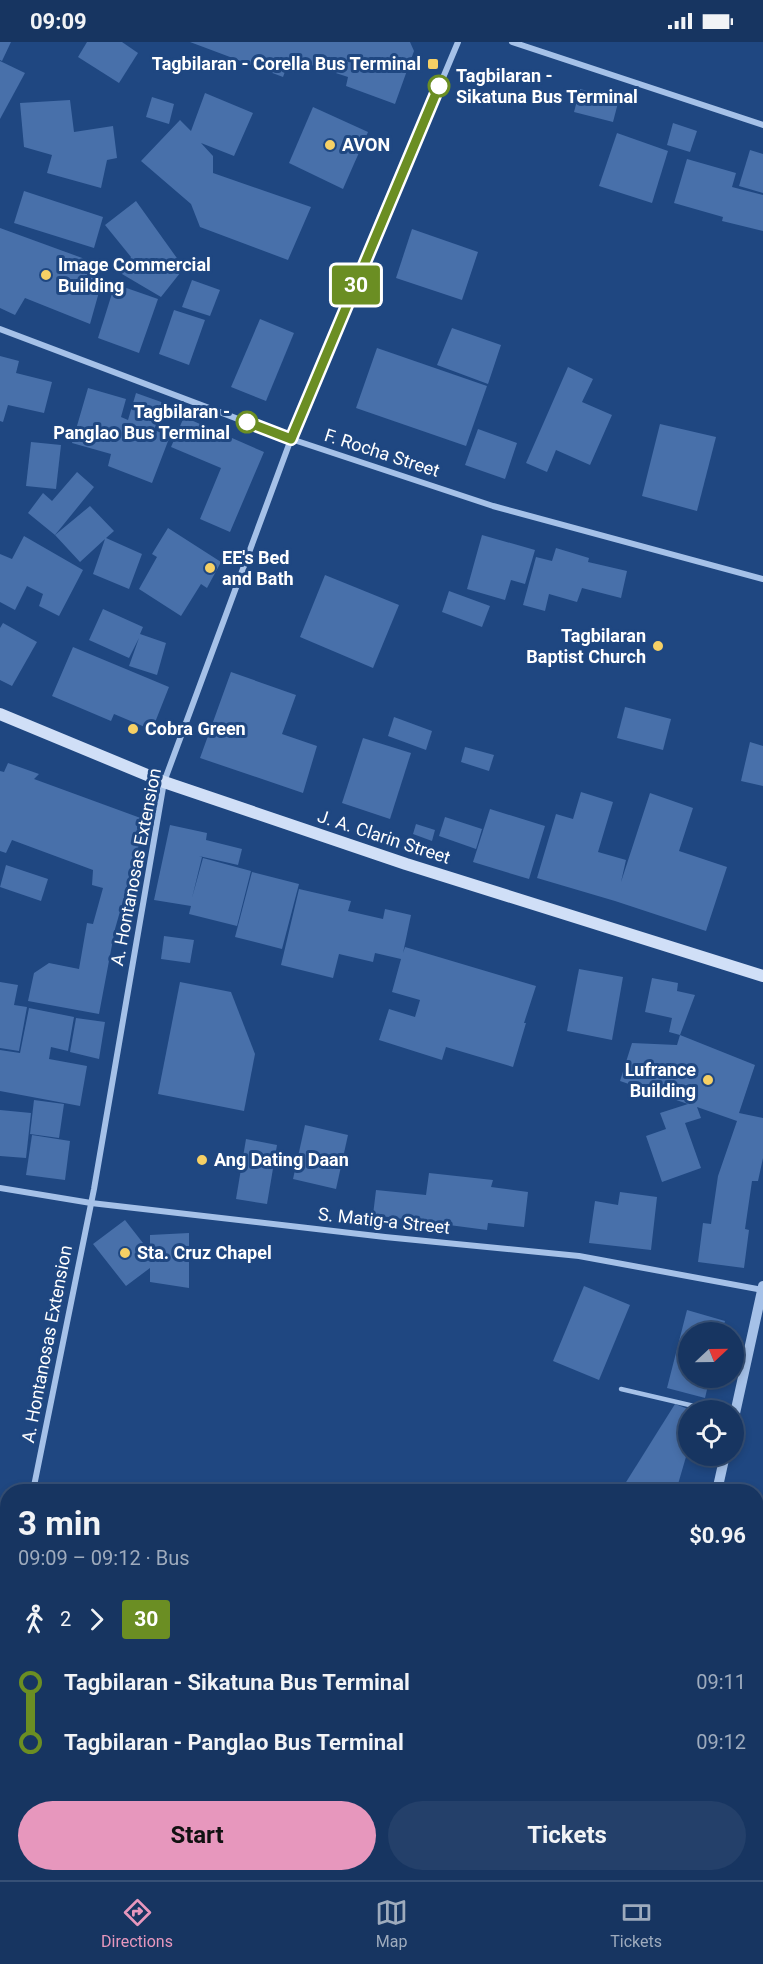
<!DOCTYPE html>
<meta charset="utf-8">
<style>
body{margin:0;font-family:Roboto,sans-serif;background:#24406a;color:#f1f3f6;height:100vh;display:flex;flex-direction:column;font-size:22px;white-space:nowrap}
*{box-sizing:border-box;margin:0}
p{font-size:20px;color:#9eabbd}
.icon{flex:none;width:33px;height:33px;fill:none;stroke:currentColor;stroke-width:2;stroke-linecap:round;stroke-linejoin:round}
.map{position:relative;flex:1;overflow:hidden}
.details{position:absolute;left:0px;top:1442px;width:764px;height:398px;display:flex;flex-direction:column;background:#173561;border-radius:24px 24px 0 0;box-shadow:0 3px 9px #0003,0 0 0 2px #365076}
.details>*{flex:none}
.badge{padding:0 12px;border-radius:4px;font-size:21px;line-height:39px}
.needle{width:39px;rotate:68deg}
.tools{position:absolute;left:678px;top:1280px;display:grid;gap:12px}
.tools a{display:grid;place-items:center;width:66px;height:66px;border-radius:50%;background:#173561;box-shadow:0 3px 9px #0003,0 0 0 2px #365076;font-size:30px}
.map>.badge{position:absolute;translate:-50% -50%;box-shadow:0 0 0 3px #fff}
.legs{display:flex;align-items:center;gap:9px;height:66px;padding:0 18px;font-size:20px}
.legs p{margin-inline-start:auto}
.head{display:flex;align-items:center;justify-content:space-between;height:102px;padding:0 18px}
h1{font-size:33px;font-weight:700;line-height:45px}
.cta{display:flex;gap:12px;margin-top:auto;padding:12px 18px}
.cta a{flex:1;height:69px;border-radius:36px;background:#e797bd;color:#111;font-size:24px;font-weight:700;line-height:69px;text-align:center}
.cta a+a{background:#24406a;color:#f1f3f6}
ul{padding:0 18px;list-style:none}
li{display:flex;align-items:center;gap:21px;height:60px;font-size:22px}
li i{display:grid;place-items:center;width:9px;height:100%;margin:0 8px;background:currentColor}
li i::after{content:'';width:15px;height:15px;margin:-8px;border:4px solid;border-radius:50%;background:#173561}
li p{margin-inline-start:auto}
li:first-child i{background:linear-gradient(#0000 50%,currentColor 0)}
li:last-child i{background:linear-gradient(currentColor 50%,#0000 0)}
.status{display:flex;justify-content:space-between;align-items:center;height:42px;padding:0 30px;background:#173561;direction:ltr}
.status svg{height:16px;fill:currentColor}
.dock{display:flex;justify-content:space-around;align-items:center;height:84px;border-top:2px solid #365076;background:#173561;font-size:16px;color:#9eabbd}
.dock a{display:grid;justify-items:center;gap:3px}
.dock .current{color:#e797bd}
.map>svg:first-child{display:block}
.building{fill:#4870aa}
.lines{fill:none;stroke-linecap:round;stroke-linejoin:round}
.service{stroke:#a5c1e8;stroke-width:4.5}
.minor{stroke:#a5c1e8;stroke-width:6}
.tertiary{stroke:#a5c1e8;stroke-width:10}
.secondary{stroke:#d0dff7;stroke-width:12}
.line-1-casing{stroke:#fff;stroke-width:14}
.line-1{stroke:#6b8e23;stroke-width:9}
.poi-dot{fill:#f6d065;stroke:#1f4781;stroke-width:2}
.stop-1-dot{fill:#fff;stroke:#6b8e23;stroke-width:3}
.labels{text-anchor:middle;stroke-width:6;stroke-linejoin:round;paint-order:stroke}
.poi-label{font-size:18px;font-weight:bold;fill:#fff;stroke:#1f4781;text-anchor:start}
.stop-label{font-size:18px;font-weight:bold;fill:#fff;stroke:#1f4781;text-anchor:start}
.street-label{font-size:18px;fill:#fff;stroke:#1f4781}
</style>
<div class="status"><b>09:09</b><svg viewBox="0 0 49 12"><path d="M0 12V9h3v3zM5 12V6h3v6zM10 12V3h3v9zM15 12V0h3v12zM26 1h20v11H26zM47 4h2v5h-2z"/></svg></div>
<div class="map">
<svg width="763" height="1838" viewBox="0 0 763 1838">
<rect width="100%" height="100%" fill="#1f4781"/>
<!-- building -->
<g class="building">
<polygon points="0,0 11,0 2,19 0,18"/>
<polygon points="87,0 122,0 138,11 119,41 78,15"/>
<polygon points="190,0 410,0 414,9 395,62 346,44 348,35 290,16 283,35"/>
<polygon points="0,19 25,31 0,77"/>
<polygon points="580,47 619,57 613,80 574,70"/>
<polygon points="205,51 253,71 234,114 201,101 213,114 213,131 311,165 288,218 200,185 191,162 141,119 180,78 191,89"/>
<polygon points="152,55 174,62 169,82 146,75"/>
<polygon points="70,58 74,90 113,84 117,116 107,118 101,146 47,131 52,113 24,105 20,61"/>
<polygon points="313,65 368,90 343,147 289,121"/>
<polygon points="673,81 697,89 690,110 667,103"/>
<polygon points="617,91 668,109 652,161 599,144"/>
<polygon points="750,108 763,112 763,151 739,144"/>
<polygon points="687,117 736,131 732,145 763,153 763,189 722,179 723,175 674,161"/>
<polygon points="24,149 103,175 94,206 14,181"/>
<polygon points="136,159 184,226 161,255 122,232 131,215 105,183"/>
<polygon points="0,186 85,217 99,250 90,282 25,256 15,273 0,266"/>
<polygon points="412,187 478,210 462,258 396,236"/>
<polygon points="192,238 220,248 210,274 182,265"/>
<polygon points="115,242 158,257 139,311 98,296"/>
<polygon points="174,268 205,278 189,323 159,312"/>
<polygon points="260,277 294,291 266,359 231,345"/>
<polygon points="452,286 501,303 488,342 437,323"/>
<polygon points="377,306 487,344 466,404 356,366"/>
<polygon points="0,314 19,319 16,331 52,340 44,371 8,363 3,380 0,379"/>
<polygon points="568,325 593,337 582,360 612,373 590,423 556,408 547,430 526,421"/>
<polygon points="88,346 126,357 121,375 128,378 136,351 164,361 154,388 170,394 152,441 108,424 111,412 72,401"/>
<polygon points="184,375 264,410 230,490 200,477 221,426 171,405"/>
<polygon points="660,382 716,395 697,469 642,454"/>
<polygon points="478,387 517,401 505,437 465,423"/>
<polygon points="31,400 61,403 56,447 26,444"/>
<polygon points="77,430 94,445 55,493 28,471 43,451 52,459"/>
<polygon points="90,464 114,489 106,496 142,512 129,547 93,532 105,497 80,520 55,493"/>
<polygon points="168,486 221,520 207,546 201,542 181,574 139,547 157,515 152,512"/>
<polygon points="482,493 535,508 525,542 511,538 505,558 467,547"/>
<polygon points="24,494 83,528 59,574 39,564 43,552 27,544 15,568 0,560 0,512 12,517"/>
<polygon points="556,506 589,516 588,520 627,529 621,556 582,546 577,560 549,552 545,569 523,563 536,515 552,519"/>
<polygon points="325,533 399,563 373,626 300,595"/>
<polygon points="449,549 490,564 482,585 442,570"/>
<polygon points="103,567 143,585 140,592 166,601 157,633 129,624 139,596 129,616 89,598"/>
<polygon points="3,581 37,600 12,644 0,638 0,586"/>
<polygon points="73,605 169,645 152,688 114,672 111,679 52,654"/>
<polygon points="231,630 296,653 282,692 317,704 303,751 200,716"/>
<polygon points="625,665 671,677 663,708 617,696"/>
<polygon points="394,675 432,689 426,708 388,694"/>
<polygon points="363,696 411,711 390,777 342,761"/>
<polygon points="750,700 763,704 763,744 741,739"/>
<polygon points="465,705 494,713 489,729 461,720"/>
<polygon points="8,721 39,732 34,737 146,778 115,887 99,972 28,959 34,931 49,921 79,927 87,881 93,882 103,846 92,843 93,828 12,798 6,811 0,809 0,729 4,730"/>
<polygon points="581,750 613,760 598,810 626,818 621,840 650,751 693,766 679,809 727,825 706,889 615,859 537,836 556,772 573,777"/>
<polygon points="490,767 545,784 529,837 473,820"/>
<polygon points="445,775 482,787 476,807 439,794"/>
<polygon points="416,782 435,788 432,799 413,792"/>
<polygon points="170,783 207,791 206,798 242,807 238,823 199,814 202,815 192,856 203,816 251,829 237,884 189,872 191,864 154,858"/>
<polygon points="6,823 48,837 41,859 0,845"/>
<polygon points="252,830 299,842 282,907 235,895"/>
<polygon points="299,847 351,859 348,869 383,877 385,867 411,873 403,911 405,905 536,944 524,981 526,981 513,1025 446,1005 442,1018 379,998 389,967 415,975 420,958 392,950 401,917 375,911 373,920 339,912 333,936 281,923"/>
<polygon points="164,894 194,898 190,921 161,917"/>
<polygon points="579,927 623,935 612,998 567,989"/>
<polygon points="652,936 678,941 677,949 695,953 680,993 755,1023 739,1071 763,1076 763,1116 758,1139 752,1139 745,1187 749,1188 744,1226 698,1220 703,1181 711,1182 718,1134 737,1079 697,1065 701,1076 685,1081 701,1126 662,1140 646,1094 666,1087 660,1071 688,1062 620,1039 632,1001 677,1003 680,993 669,990 672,976 645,970"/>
<polygon points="0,940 18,943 14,963 27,965 19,1009 0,1006"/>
<polygon points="180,940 231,950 255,1012 244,1069 158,1052"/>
<polygon points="29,966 74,975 68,1009 51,1005 49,1017 87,1024 80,1064 0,1049 0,1008 20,1011"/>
<polygon points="76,976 105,980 99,1017 70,1010"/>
<polygon points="34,1058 64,1062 59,1096 30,1092"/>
<polygon points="0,1068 31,1071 26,1116 0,1114"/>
<polygon points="305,1083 348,1093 336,1147 293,1137"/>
<polygon points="32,1093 70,1099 65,1138 26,1133"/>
<polygon points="246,1097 277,1103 267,1162 236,1157"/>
<polygon points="429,1131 493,1138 491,1145 528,1150 524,1185 488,1181 487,1188 373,1173 376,1148 426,1153"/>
<polygon points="620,1150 657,1155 651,1208 589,1201 595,1159 618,1163"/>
<polygon points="125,1178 150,1210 150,1193 189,1191 189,1246 150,1240 150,1226 126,1244 93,1202"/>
<polygon points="584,1244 630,1263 599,1338 553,1319"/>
<polygon points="687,1268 725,1279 722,1290 688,1290 688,1335 710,1335 705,1356 667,1346"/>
<polygon points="675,1362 688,1367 688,1408 676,1449 629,1449 623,1445"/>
</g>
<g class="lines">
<!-- service -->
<polyline class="service" points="621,1347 711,1368"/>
<!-- minor -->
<g class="minor">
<polyline points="512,0 763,83"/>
<polyline points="0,287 291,397 493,464 763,537"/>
<polyline points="0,1146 91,1161 385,1195 579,1214 763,1248"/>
<polyline points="33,1449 94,1147 164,740 291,397 458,0"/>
<polyline points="6,1838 0,1613 8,1576"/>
</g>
<!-- tertiary -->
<g class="tertiary">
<polyline points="734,1376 763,1244"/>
<polyline points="717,1449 725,1413"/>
<polyline points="620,1838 622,1832"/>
</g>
<!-- secondary -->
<polyline class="secondary" points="0,672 164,740 406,822 763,934"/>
</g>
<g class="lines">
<!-- line-1 casing -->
<g class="line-1-casing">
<polyline id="line-1" points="247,380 291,397 439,44"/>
</g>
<!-- line-1 -->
<use href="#line-1" class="line-1"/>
</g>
<!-- markers -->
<g class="poi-dot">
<rect x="427" y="16" width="12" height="12" rx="3"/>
<circle cx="330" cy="103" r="6"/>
<circle cx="46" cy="233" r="6"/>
<circle cx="210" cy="526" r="6"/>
<circle cx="658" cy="604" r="6"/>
<circle cx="133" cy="687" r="6"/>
<circle cx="708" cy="1038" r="6"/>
<circle cx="202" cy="1118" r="6"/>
<circle cx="125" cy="1211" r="6"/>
</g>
<g class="stop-1-dot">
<circle cx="439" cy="44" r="10"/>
<circle cx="247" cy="380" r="10"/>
</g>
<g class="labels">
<!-- poi labels -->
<g class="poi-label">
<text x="421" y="28" text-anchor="end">Tagbilaran - Corella Bus Terminal</text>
<text x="342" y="109">AVON</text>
<text x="58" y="229">Image Commercial<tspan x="58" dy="21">Building</tspan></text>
<text x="222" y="522">EE's Bed<tspan x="222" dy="21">and Bath</tspan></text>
<text x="646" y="600" text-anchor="end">Tagbilaran<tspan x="646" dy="21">Baptist Church</tspan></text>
<text x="145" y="693">Cobra Green</text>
<text x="696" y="1034" text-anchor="end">Lufrance<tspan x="696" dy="21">Building</tspan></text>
<text x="214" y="1124">Ang Dating Daan</text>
<text x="137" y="1217">Sta. Cruz Chapel</text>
</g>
<!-- stop labels -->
<g class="stop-label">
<text x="456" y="40">Tagbilaran -<tspan x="456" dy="21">Sikatuna Bus Terminal</tspan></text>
<text x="230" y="376" text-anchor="end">Tagbilaran -<tspan x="230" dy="21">Panglao Bus Terminal</tspan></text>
</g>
<!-- street labels -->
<g class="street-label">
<text transform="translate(382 411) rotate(18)" y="6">F. Rocha Street</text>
<text transform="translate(384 795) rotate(18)" y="6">J. A. Clarin Street</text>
<text transform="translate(136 825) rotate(-79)" y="6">A. Hontanosas Extension</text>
<text transform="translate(384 1179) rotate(6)" y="6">S. Matig-a Street</text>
<text transform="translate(47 1302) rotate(-79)" y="6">A. Hontanosas Extension</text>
</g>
</g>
</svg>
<div class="tools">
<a><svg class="needle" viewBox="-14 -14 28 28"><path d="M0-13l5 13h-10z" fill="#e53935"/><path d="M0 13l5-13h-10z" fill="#9eabbd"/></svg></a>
<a><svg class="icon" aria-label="locate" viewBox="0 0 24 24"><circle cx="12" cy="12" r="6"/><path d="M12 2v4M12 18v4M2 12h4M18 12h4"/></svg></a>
</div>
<b class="badge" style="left:356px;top:243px;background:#6b8e23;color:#fff">30</b>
<section class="details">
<div class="head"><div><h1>3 min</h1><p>09:09 – 09:12 · Bus</p></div><b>$0.96</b></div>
<div class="legs"><svg class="icon" aria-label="walk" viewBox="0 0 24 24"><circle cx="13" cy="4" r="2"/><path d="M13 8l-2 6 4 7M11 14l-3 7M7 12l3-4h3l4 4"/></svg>2<svg class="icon" aria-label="forward" viewBox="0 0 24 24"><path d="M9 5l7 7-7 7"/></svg><b class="badge" style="background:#6b8e23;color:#fff">30</b></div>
<ul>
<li><i style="color:#6b8e23"></i><b>Tagbilaran - Sikatuna Bus Terminal</b><p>09:11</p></li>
<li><i style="color:#6b8e23"></i><b>Tagbilaran - Panglao Bus Terminal</b><p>09:12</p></li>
</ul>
<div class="cta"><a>Start</a><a>Tickets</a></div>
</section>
</div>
<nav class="dock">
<a class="current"><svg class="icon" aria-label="directions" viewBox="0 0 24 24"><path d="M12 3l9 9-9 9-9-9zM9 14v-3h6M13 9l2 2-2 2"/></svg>Directions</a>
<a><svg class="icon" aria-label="map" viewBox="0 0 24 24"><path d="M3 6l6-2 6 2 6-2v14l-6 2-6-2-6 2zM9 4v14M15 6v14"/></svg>Map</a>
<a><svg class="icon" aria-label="tickets" viewBox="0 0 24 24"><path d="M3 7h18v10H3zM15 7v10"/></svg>Tickets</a>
</nav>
